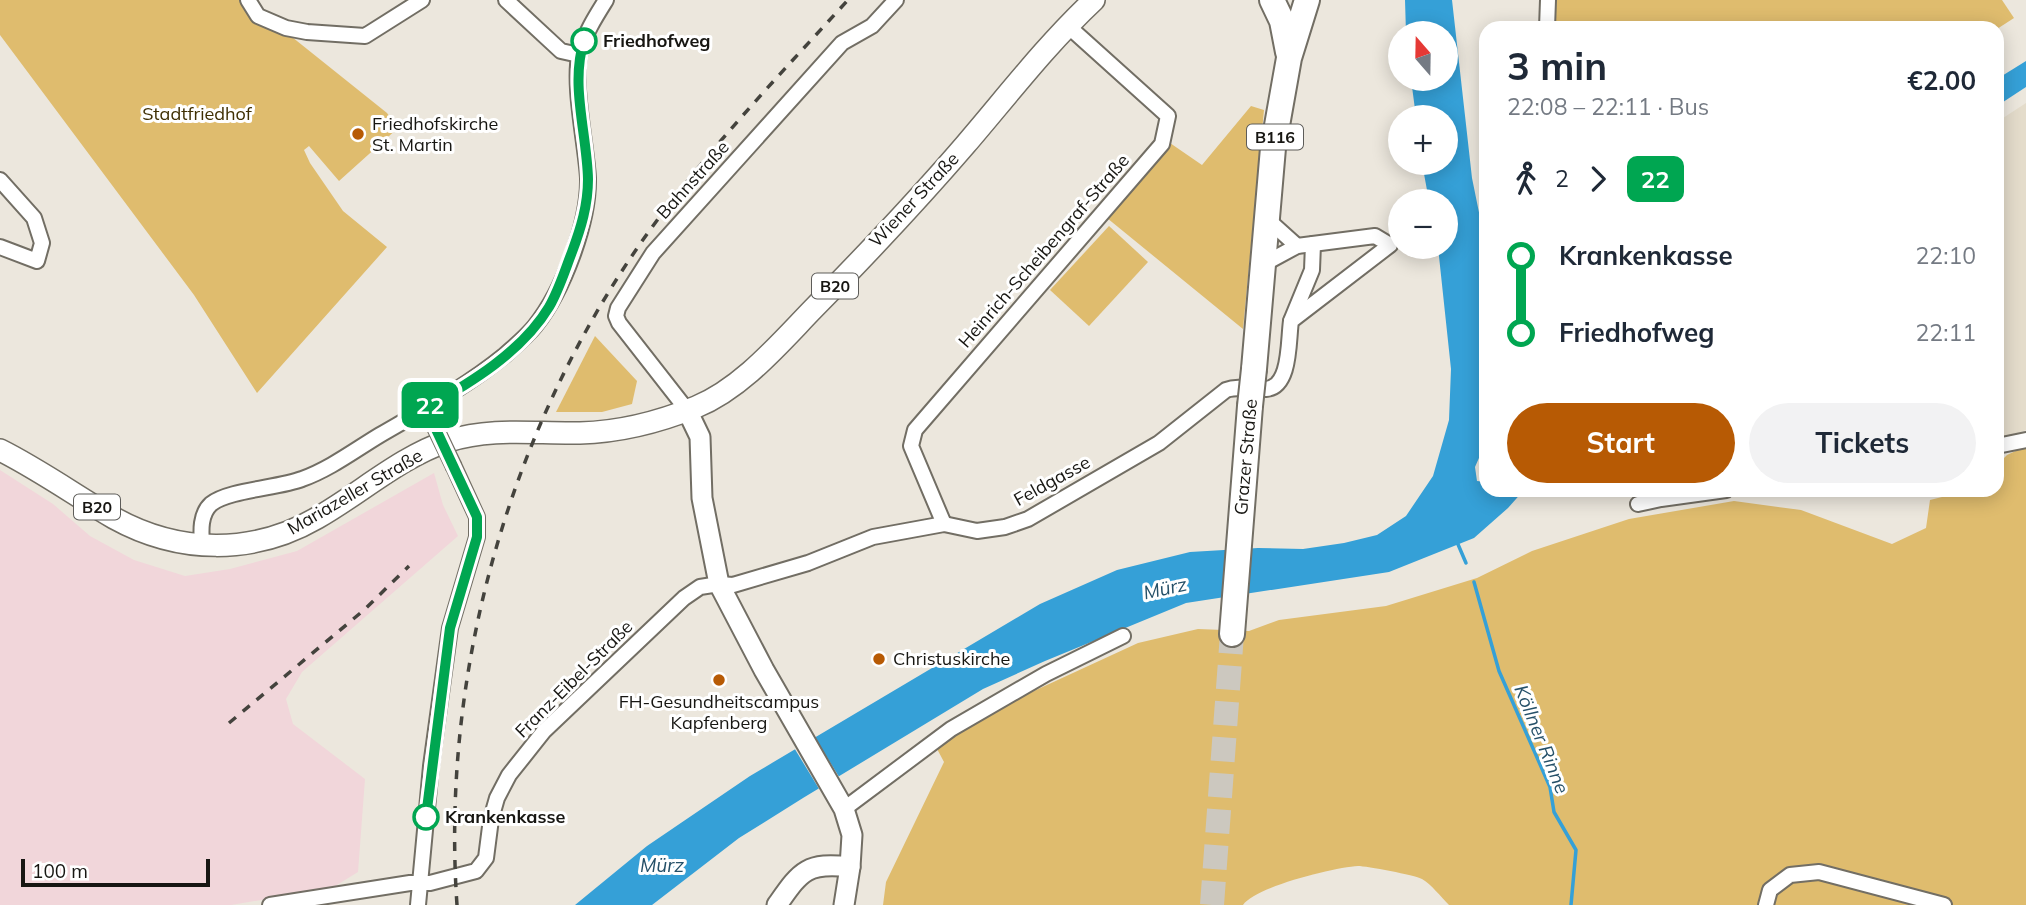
<!DOCTYPE html>
<meta charset="utf-8">
<style>
body{margin:0;font-family:Mulish,sans-serif;background:#f2f2f3;color:#1f2937;height:100vh;display:flex;flex-direction:column;font-size:26px;white-space:nowrap}
*{box-sizing:border-box;margin:0}
p{font-size:23px;color:#747a83}
.icon{flex:none;width:38px;height:38px;fill:none;stroke:currentColor;stroke-width:2;stroke-linecap:round;stroke-linejoin:round}
.map{position:relative;flex:1;overflow:hidden}
.drawer{position:absolute;left:1479px;top:21px;width:525px;height:476px;display:flex;flex-direction:column;background:#fff;border-radius:21px;box-shadow:0 4px 18px #0003}
.drawer>*{flex:none}
.badge{padding:0 14px;border-radius:10px;font-size:24px;line-height:46px}
.needle{width:46px;rotate:340deg}
.tools{position:absolute;left:1388px;top:21px;display:grid;gap:14px}
.tools a{display:grid;place-items:center;width:70px;height:70px;border-radius:50%;background:#fff;box-shadow:0 4px 18px #0003;font-size:35px}
.scale{position:absolute;left:21px;bottom:18px;width:189px;box-sizing:border-box;padding-left:7px;border:4px solid #171612;border-top:0;font-size:19px;line-height:24px;white-space:nowrap;color:#171612;-webkit-text-stroke:5px #fff;paint-order:stroke}
.map>.badge{position:absolute;translate:-50% -50%;box-shadow:0 0 0 4px #fff}
.legs{display:flex;align-items:center;gap:10px;height:77px;padding:0 28px;font-size:23px}
.legs p{margin-inline-start:auto}
.headline{display:flex;align-items:center;justify-content:space-between;height:119px;padding:0 28px}
h1{font-size:38px;font-weight:700;line-height:52px}
.button{display:flex;gap:14px;margin-top:auto;padding:14px 28px}
.button a{flex:1;height:80px;border-radius:42px;background:#b75a04;color:#fff;font-size:28px;font-weight:700;line-height:80px;text-align:center}
.button a+a{background:#f2f2f3;color:#1f2937}
ul{padding:0 28px;list-style:none}
li{display:flex;align-items:center;gap:24px;height:77px;font-size:26px}
li i{display:grid;place-items:center;width:10px;height:100%;margin:0 9px;background:currentColor}
li i::after{content:'';width:18px;height:18px;margin:-9px;border:5px solid;border-radius:50%;background:#fff}
li p{margin-inline-start:auto}
li:first-child i{background:linear-gradient(#0000 50%,currentColor 0)}
li:last-child i{background:linear-gradient(currentColor 50%,#0000 0)}
.map>svg:first-child{display:block}
.built{fill:#e4dccb}
.industrial{fill:#f1d6da}
.green{fill:#dfbc6e}
.water{fill:#35a0d7}
.pier{fill:#ece7dd}
.lines{fill:none;stroke-linecap:round;stroke-linejoin:round}
.stream{stroke:#35a0d7;stroke-width:3.5}
.highway-tunnel{stroke:#ccc8bf;stroke-width:24;stroke-dasharray:24 12;stroke-linecap:butt}
.street-casing{stroke:#726e64;stroke-width:18}
.secondary-casing{stroke:#726e64;stroke-width:23}
.primary-casing{stroke:#726e64;stroke-width:24}
.highway-casing{stroke:#726e64;stroke-width:28}
.street{stroke:#fff;stroke-width:14}
.secondary{stroke:#fff;stroke-width:19}
.primary{stroke:#fff;stroke-width:21}
.highway{stroke:#fff;stroke-width:24}
.rail{stroke:#44433d;stroke-width:3.5;stroke-dasharray:9 9;stroke-linecap:butt}
.street-bridge-casing{stroke:#726e64;stroke-width:18;stroke-linecap:butt}
.highway-bridge-casing{stroke:#726e64;stroke-width:28;stroke-linecap:butt}
.street-bridge{stroke:#fff;stroke-width:14}
.highway-bridge{stroke:#fff;stroke-width:24}
.line-1-casing{stroke:#fff;stroke-width:16}
.line-1{stroke:#00a651;stroke-width:10}
.stop-1-dot{fill:#fff;stroke:#00a651;stroke-width:3.5}
.poi-dot{fill:#b75a04;stroke:#fff;stroke-width:2.5}
.labels{text-anchor:middle;stroke-width:6;stroke-linejoin:round;paint-order:stroke}
.shield{fill:#fff;stroke:#5d5c59;stroke-width:2}
.shield-label{font-size:16px;font-weight:bold;fill:#171612}
.stop-label{font-size:18px;font-weight:bold;fill:#171612;stroke:#fff;text-anchor:start}
.park-label{font-size:18px;fill:#3f2f03;stroke:#fff}
.poi-label{font-size:18px;fill:#171612;stroke:#fff;text-anchor:start}
.street-label{font-size:18px;fill:#171612;stroke:#fff}
.water-label{font-size:19px;font-style:italic;fill:#255068;stroke:#fff}
</style>
<div class="map">
<svg width="2026" height="905" viewBox="0 0 2026 905">
<rect width="100%" height="100%" fill="#ece7dd"/>
<!-- built -->
<polygon class="built" points="2026,103 2026,430 1997,440 1997,122"/>
<!-- industrial -->
<polygon class="industrial" points="0,470 53,504 90,536 134,560 185,576 230,569 297,551 434,473 443,505 458,536 302,672 286,699 293,724 365,779 358,872 332,888 231,905 0,905"/>
<!-- green -->
<g class="green">
<polygon points="0,0 242,0 271,29 292,37 387,113 398,128 339,181 309,146 304,150 310,163 343,211 387,247 257,393 194,295 0,35"/>
<polygon points="1554,0 2002,0 2014,18 1997,29 1553,28"/>
<polygon points="1251,106 1264,110 1243,329 1107,218 1170,143 1202,165"/>
<polygon points="1109,226 1148,262 1089,326 1050,290"/>
<polygon points="595,336 637,381 632,404 602,412 556,412"/>
<path d="M 2026,446 L 2026,905 L 1449,905 C 1441,897 1431,884 1422,879 C 1415,875 1366,866 1358,866 C 1336,867 1254,887 1243,905 L 883,905 L 886,882 L 944,762 L 936,747 L 1010,702 L 1138,643 L 1198,629 L 1249,631 L 1279,620 L 1386,606 L 1477,578 L 1532,551 L 1629,519 L 1734,501 L 1801,510 L 1892,544 L 1926,528 L 1930,500 L 1970,490 L 1997,490 L 1997,465 L 2007,455 Z"/>
</g>
<!-- water -->
<g class="water">
<polygon points="1405,0 1452,0 1472,178 1486,247 1486,442 1475,467 1477,481 1486,482 1486,490 1524,490 1508,508 1474,538 1389,572 1186,603 1045,661 983,689 803,798 739,838 652,905 575,905 647,846 750,776 1040,604 1117,570 1190,552 1258,548 1303,549 1344,543 1377,535 1406,516 1433,476 1449,420 1451,369 1438,247 1446,247 1446,201 1429,201 1422,163 1446,163 1446,117 1416,117 1411,79 1446,79 1446,33 1406,33"/>
<polygon points="2026,61 2026,87 1997,106 1997,79"/>
</g>
<!-- pier -->
<polygon class="pier" points="812,733 841,780 821,792 793,746"/>
<g class="lines">
<!-- stream -->
<g class="stream">
<polyline points="1457,542 1466,563"/>
<polyline points="1474,582 1499,671 1550,787 1554,812 1576,850 1571,905"/>
</g>
<!-- highway-tunnel -->
<polyline class="highway-tunnel" points="1212,905 1232,634"/>
<!-- street casing -->
<g class="street-casing">
<g id="street">
<polyline points="248,0 258,16 286,28 307,32 365,36 422,0"/>
<polyline points="506,0 561,51 579,55"/>
<polyline points="1547,28 1548,0"/>
<polyline points="0,180 34,218 42,243 37,261 0,247"/>
<polyline points="1267,219 1297,246"/>
<polyline points="1291,321 1312,270 1313,244"/>
<polyline points="687,410 619,323 616,316 618,308 653,253 842,43 872,26 896,0"/>
<polyline points="1997,446 2026,440"/>
<polyline points="1638,504 1661,499 1726,490"/>
<polyline points="944,524 911,446 915,430 1162,144 1168,116 1068,26"/>
<path d="M 202,544 C 201,531 200,514 211,504 C 228,490 279,488 302,479 C 330,469 355,450 380,435 C 423,410 467,386 505,355 C 515,346 527,336 535,326 C 563,291 589,223 588,178 C 586,144 572,83 580,52 C 585,33 596,16 606,0"/>
<polyline points="844,809 951,729 1046,674 1123,636"/>
<path d="M 270,905 L 410,883 L 430,883 L 476,871 L 486,858 L 491,819 L 497,798 L 509,775 L 544,731 L 684,598 L 700,587 L 719,584 L 733,585 L 808,563 L 873,537 L 944,524 L 977,531 L 1005,527 L 1028,519 L 1159,443 L 1226,390 C 1239,385 1253,390 1266,389 C 1291,387 1288,341 1291,321 L 1390,245 L 1375,236 L 1297,246 L 1262,265"/>
<polyline points="418,905 431,766 450,628 477,537 477,517 454,467"/>
<polyline points="1766,905 1770,890 1790,875 1819,872 1944,905"/>
</g>
</g>
<!-- secondary casing -->
<g class="secondary-casing">
<g id="secondary">
<polyline points="687,410 700,437 702,498 719,584 764,670 844,809 852,835 850,867 844,905"/>
<path d="M 777,905 C 801,871 806,862 850,867"/>
</g>
</g>
<!-- primary casing -->
<g class="primary-casing">
<path id="primary" d="M 0,450 C 40,470 76,496 114,518 C 179,554 253,555 317,518 C 361,493 400,457 448,441 C 492,427 535,434 580,433 C 620,432 659,422 696,407 C 742,388 779,344 813,309 C 865,256 917,201 966,144 C 1008,95 1047,44 1094,0"/>
</g>
<!-- highway casing -->
<g class="highway-casing">
<g id="highway">
<polyline points="1272,0 1282,21 1288,52"/>
<polyline points="1254,369 1273,148 1289,58 1307,0"/>
<polyline points="1232,634 1250,406"/>
</g>
</g>
<!-- street -->
<use href="#street" class="street"/>
<!-- secondary -->
<use href="#secondary" class="secondary"/>
<!-- primary -->
<use href="#primary" class="primary"/>
<!-- highway -->
<use href="#highway" class="highway"/>
<!-- rail -->
<g class="rail">
<polyline points="229,723 364,610 409,566"/>
<path d="M 457,905 C 440,663 515,409 661,215 C 718,139 784,70 848,0"/>
</g>
<!-- street-bridge casing -->
<g class="street-bridge-casing">
<polyline id="street-bridge" points="432,421 454,467"/>
</g>
<!-- highway-bridge casing -->
<g class="highway-bridge-casing">
<polyline id="highway-bridge" points="1250,406 1254,369"/>
</g>
<!-- street-bridge -->
<use href="#street-bridge" class="street-bridge"/>
<!-- highway-bridge -->
<use href="#highway-bridge" class="highway-bridge"/>
</g>
<g class="lines">
<!-- line-1 casing -->
<g class="line-1-casing">
<path id="line-1" d="M 426,817 L 450,628 L 477,537 L 477,517 L 426,408 C 470,383 522,352 549,307 C 559,290 565,270 572,252 C 581,228 588,205 588,179 C 587,134 570,84 584,41"/>
</g>
<!-- line-1 -->
<use href="#line-1" class="line-1"/>
</g>
<!-- markers -->
<g class="stop-1-dot">
<circle cx="584" cy="41" r="12"/>
<circle cx="426" cy="817" r="12"/>
</g>
<g class="poi-dot">
<circle cx="358" cy="134" r="7"/>
<circle cx="879" cy="659" r="7"/>
<circle cx="719" cy="680" r="7"/>
</g>
<g class="labels">
<!-- shield labels -->
<g class="shield">
<rect x="1247" y="124.5" width="56" height="25" rx="5"/>
<rect x="812" y="273.5" width="46" height="25" rx="5"/>
<rect x="74" y="494.5" width="46" height="25" rx="5"/>
</g>
<g class="shield-label">
<text x="1275" y="143">B116</text>
<text x="835" y="292">B20</text>
<text x="97" y="513">B20</text>
</g>
<!-- stop labels -->
<g class="stop-label">
<text x="603" y="47">Friedhofweg</text>
<text x="445" y="823">Krankenkasse</text>
</g>
<!-- park labels -->
<g class="park-label">
<text x="197" y="120">Stadtfriedhof</text>
</g>
<!-- poi labels -->
<g class="poi-label">
<text x="372" y="130">Friedhofskirche<tspan x="372" dy="21">St. Martin</tspan></text>
<text x="893" y="665">Christuskirche</text>
<text x="719" y="708" text-anchor="middle">FH-Gesundheitscampus<tspan x="719" dy="21">Kapfenberg</tspan></text>
</g>
<!-- street labels -->
<g class="street-label">
<text transform="translate(693 180) rotate(-48)" y="6">Bahnstraße</text>
<text transform="translate(914 200) rotate(-47)" y="6">Wiener Straße</text>
<text transform="translate(1044 251) rotate(-49)" y="6">Heinrich-Scheibengraf-Straße</text>
<text transform="translate(1246 457) rotate(-85)" y="6">Grazer Straße</text>
<text transform="translate(1052 481) rotate(-29)" y="6">Feldgasse</text>
<text transform="translate(355 492) rotate(-30)" y="6">Mariazeller Straße</text>
<text transform="translate(574 679) rotate(-45)" y="6">Franz-Eibel-Straße</text>
</g>
<!-- water labels -->
<g class="water-label">
<text transform="translate(1165 588) rotate(-12)" y="7">Mürz</text>
<text transform="translate(1542 739) rotate(68)" y="7">Köllner Rinne</text>
<text x="662" y="872">Mürz</text>
</g>
</g>
</svg>
<div class="tools">
<a><svg class="needle" viewBox="-14 -14 28 28"><path d="M0-13l5 13h-10z" fill="#e53935"/><path d="M0 13l5-13h-10z" fill="#747a83"/></svg></a>
<a>+</a>
<a>−</a>
</div>
<div class="scale">100 m</div>
<b class="badge" style="left:430px;top:405px;background:#00a651;color:#fff">22</b>
<section class="drawer">
<div class="headline"><div><h1>3 min</h1><p>22:08 – 22:11 · Bus</p></div><b>€2.00</b></div>
<div class="legs"><svg class="icon" aria-label="walk" viewBox="0 0 24 24"><circle cx="13" cy="4" r="2"/><path d="M13 8l-2 6 4 7M11 14l-3 7M7 12l3-4h3l4 4"/></svg>2<svg class="icon" aria-label="forward" viewBox="0 0 24 24"><path d="M9 5l7 7-7 7"/></svg><b class="badge" style="background:#00a651;color:#fff">22</b></div>
<ul>
<li><i style="color:#00a651"></i><b>Krankenkasse</b><p>22:10</p></li>
<li><i style="color:#00a651"></i><b>Friedhofweg</b><p>22:11</p></li>
</ul>
<div class="button"><a>Start</a><a>Tickets</a></div>
</section>
</div>
